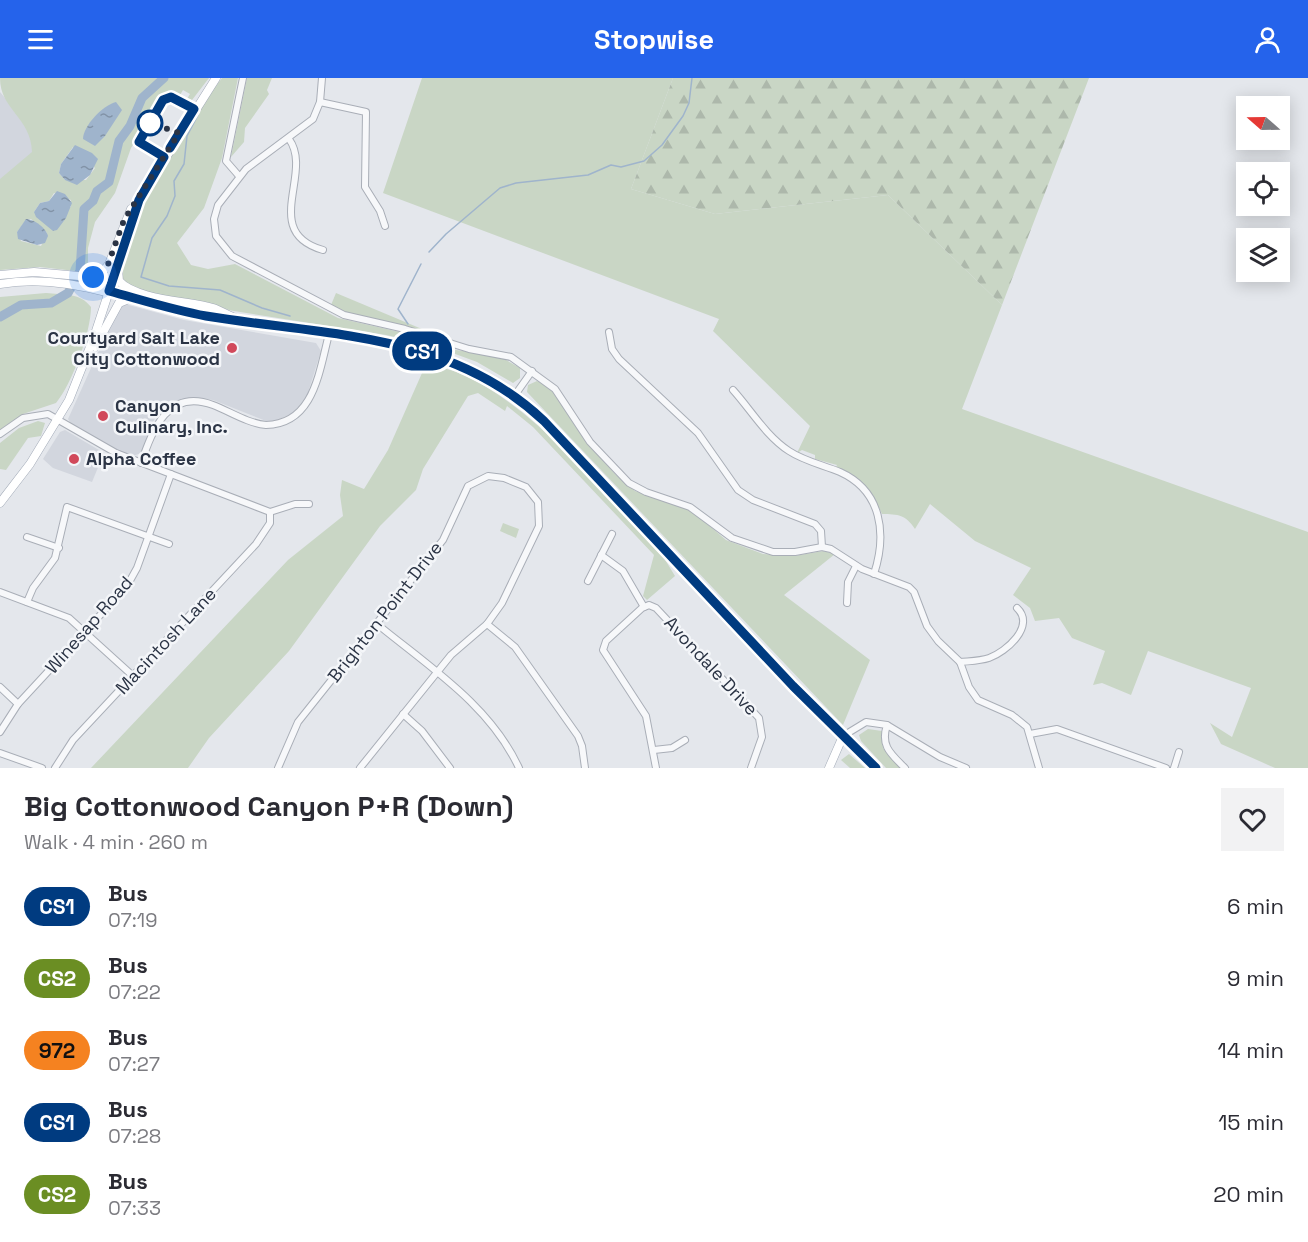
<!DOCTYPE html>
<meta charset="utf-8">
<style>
body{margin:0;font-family:"Space Grotesk",sans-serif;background:#f2f2f3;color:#2b2b33;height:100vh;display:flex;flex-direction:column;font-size:22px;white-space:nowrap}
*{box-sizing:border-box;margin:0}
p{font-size:20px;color:#7c7c81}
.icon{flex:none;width:33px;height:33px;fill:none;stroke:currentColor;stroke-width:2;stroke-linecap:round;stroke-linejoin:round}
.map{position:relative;height:690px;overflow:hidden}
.side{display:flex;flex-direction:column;background:#fff;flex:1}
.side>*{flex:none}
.badge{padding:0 12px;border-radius:20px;font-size:21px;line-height:39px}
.needle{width:39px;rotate:290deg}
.buttons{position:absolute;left:1236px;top:18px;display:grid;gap:12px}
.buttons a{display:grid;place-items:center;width:54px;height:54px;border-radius:0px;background:#fff;box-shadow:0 3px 15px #0003;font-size:30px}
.you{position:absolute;width:30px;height:30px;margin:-15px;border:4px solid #fff;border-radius:50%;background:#1a73e8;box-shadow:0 0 0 9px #1a73e833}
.map>.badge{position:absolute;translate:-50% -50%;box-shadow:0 0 0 3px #fff}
.round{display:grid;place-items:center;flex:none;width:63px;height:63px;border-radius:0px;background:#f2f2f3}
.summary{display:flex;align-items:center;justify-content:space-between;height:102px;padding:0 24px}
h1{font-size:28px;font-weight:800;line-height:45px}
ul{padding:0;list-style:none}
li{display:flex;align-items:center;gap:18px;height:72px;padding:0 24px}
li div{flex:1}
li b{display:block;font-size:22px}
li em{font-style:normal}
li .badge{min-width:66px;font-weight:700;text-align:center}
header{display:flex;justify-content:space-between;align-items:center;height:78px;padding:0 24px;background:#2563eb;color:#fff;font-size:27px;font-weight:800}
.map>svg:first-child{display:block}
.built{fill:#d2d6de}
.grass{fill:#c9d6c5;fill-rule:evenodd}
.forest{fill:url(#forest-firs)}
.water{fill:url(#water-ripples)}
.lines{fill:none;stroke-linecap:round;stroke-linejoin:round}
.stream{stroke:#9fb4cc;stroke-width:1.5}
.river{stroke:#9fb4cc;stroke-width:9}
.minor-casing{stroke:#a9aeb7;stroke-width:8}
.major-casing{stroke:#a3abb8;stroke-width:9}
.minor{stroke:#f7f8fa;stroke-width:6}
.major{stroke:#fff;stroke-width:8}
.line-casing{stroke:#fff;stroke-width:14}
.line{stroke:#003b80;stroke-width:9}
.walk{stroke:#2b3445;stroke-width:6;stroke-dasharray:0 10.8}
.stop-dot{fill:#fff;stroke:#003b80;stroke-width:3}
.poi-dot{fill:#d1495b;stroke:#f4f6f9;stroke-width:2}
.labels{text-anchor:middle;stroke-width:5;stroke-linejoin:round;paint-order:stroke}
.poi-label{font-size:18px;font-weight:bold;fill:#2b3445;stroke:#f4f6f9;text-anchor:start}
.street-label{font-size:18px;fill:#2b3445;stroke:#f4f6f9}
</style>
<header><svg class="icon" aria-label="menu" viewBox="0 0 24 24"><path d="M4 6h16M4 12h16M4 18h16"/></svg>Stopwise<svg class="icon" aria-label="person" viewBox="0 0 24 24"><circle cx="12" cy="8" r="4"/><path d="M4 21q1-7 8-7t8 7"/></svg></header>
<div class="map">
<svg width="1308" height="690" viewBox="0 0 1308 690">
<defs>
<pattern id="forest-firs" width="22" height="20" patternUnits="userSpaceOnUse" patternTransform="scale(1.5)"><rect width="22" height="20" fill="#c9d6c5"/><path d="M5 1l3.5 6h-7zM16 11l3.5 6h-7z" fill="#adb8ab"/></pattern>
<pattern id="water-ripples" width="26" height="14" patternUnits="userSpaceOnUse" patternTransform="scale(1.5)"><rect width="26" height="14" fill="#9fb4cc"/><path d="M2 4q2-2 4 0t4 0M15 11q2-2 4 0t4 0" fill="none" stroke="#8293a7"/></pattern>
</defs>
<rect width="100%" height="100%" fill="#e4e7ec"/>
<!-- built -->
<g class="built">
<polygon points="0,14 36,57 36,75 0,111"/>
<polygon points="125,226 184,242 316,265 321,273 307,318 295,334 275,343 266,343 213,322 193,320 182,322 165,330 154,342 141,375 133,378 117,372 71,346 68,341 119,228"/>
<polygon points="65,352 104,375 92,404 53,390 43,381 60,354"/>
</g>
<!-- grass -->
<g class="grass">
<path d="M 0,0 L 209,0 L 192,22 L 187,21 L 190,16 L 183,12 L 180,17 L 171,15 L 162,20 L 131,70 L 115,115 L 95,144 L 88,170 L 88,188 L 84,194 L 40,189 L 0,192 L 0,101 L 32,74 C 31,39 0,32 0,0 ZM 73,69 L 95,90 L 86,102 L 65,102 L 59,95 L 61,86 ZM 54,115 L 71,122 L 71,129 L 34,134 L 40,125 L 49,123 ZM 31,141 L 47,155 L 41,168 L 21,163 L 17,154 L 26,142 Z"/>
<path d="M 222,0 L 238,0 L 222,80 L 204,130 L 177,165 L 191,187 L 208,191 L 235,186 L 338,240 L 404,255 L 456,272 L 499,278 L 520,290 L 520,300 L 513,305 L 477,284 L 431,267 L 386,257 L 234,233 L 160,218 L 124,205 L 121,197 C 127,178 131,158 138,139 C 155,94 193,38 222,0 Z"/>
<polygon points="247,0 272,0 267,12 269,16 245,50 244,64 231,79"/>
<path d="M 422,0 L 673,0 L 631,111 L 715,136 L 888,117 L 1002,227 L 962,331 L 1308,454 L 1308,690 L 1275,690 L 1221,666 L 1210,645 L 1232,659 L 1251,610 L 1148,573 L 1131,617 L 1102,605 L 1093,607 L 1105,573 L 1072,560 L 1059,540 L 1035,543 L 1030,530 L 1013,517 L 1031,490 L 975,463 L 930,426 L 915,451 C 906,437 898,436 882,436 C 872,413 858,400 836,389 L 837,387 L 815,381 L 815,377 L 802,372 L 797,375 L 810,348 L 713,253 L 719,241 L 383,115 Z"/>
<path d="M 46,215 C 62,217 80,214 91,229 C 91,254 72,306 56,325 L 23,336 L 0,352 L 0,219 Z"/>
<polygon points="336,215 429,254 348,236 331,227"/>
<path d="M 426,286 C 437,289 451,291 461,296 C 539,330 606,419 664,480 L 675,498 L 647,522 L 643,518 L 654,477 L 533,349 L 507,328 L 505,333 L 478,315 L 468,318 L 423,391 L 416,412 L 380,448 L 289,573 L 209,660 L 188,690 L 91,690 L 288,482 L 343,438 L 340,417 L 342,402 L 364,411 L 388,372 Z"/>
<polygon points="537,303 551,311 584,361 616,397 635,413 682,428 696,436 726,462 763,476 794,478 823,473 835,476 784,517 870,582 843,647 527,314 528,307"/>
<polygon points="38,343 45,345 41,358 28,360 6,392 0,391 0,365 19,350"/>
<polygon points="503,445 519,451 516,460 500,453"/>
<polygon points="868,651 882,653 883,670 902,690 886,690 861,663 859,657"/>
<polygon points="849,676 865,690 850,690 841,682"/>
</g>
<!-- forest -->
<polygon class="forest" points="673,0 1089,0 1002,227 888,117 715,136 631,111"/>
<!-- water -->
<g class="water">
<path d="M 116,24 L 122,32 L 105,58 L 95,68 L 83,61 C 83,48 103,27 116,24 Z"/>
<polygon points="75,67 92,75 98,81 90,97 77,107 65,102 59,95 61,86"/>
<polygon points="57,113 65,116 72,125 66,140 57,152 53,153 36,139 34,134 40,125 49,123"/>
<path d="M 26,141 C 34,141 46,150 48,158 L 45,165 L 37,167 L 18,161 L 17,154 Z"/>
</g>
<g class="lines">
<!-- stream -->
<g class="stream">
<polyline points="198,37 187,58 184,86 174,103 175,118 167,138 152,160 141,199 169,208 220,212 262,230 290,238"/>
<polyline points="429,174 446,156 500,110 516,105 588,97 611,87 621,89 644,83 662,67 683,38 689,25 692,0"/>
<polyline points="408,246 398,231 421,186"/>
</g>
<!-- river -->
<polyline class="river" points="0,239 21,227 51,225 68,215 80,193 84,131 93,123 97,113 109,104 119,63 130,48 142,20 164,0"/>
<!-- minor casing -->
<g class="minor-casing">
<g id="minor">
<polyline points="322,0 320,24 313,41 246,91 218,127 214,141 216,158 232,178 344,237 405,251 469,271 511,279 555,311 590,364 629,405 646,414 690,429 732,460 773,474 795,474 822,469 831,471 862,491 909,509 914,514 927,548 938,563 960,584 969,609 978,622 1012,637 1027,649 1039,690"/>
<polyline points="320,24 366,34 365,109 380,133 385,148"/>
<path d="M 289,61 C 314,95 260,154 323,172"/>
<polyline points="239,98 226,83 243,0"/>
<polyline points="609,254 612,271 619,281 698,355 738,412 753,422 815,446 821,453 822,469"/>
<path d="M 733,312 C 751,332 766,358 789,373 C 804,383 823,387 840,394 C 882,413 887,456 874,496"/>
<polyline points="515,317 532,293"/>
<polyline points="0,356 23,340 48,336 116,375 270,434"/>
<path d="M 141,385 C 153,351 168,310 213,327 C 231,334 247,345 266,347 C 314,346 319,294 329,256"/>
<polyline points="270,434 295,426 309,426"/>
<polyline points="27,459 59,470"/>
<polyline points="601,477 623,493 644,529"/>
<polyline points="588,503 612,456"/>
<polyline points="0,514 69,540 133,598"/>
<polyline points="27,524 33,510 55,480 67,429 169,466"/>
<polyline points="847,525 848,504 856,488"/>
<path d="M 377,546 C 428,588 490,627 519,690"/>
<polyline points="487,546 515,569 578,658 582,668 585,690"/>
<path d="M 960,584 C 970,583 980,583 989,580 C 1006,574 1036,548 1017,530"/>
<polyline points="0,609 18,626"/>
<polyline points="403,636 422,653 450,690"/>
<path d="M 887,647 C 880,668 891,676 905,690"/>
<polyline points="0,654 18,626 127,508 137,490 171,396"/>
<polyline points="1030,656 1057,651 1166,690"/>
<polyline points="843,658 866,644 887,647 940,679 966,690"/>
<polyline points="654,672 672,670 685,662"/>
<polyline points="0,675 42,690"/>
<polyline points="55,690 73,662 256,466 270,445 270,434"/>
<polyline points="278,690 298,644 443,462 468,408 488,398 504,400 526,409 538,424 539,448 502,525 487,546 451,577 360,690"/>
<polyline points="656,690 646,638 603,572 606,563 642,530 649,527 656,530 759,640 762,659 751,690"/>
<polyline points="1174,690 1179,674"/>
</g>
</g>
<!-- major casing -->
<g class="major-casing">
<g id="major">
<path d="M 118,191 L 119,203 C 136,222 189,223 213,230 C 221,233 228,237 235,240"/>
<polyline points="0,197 34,194 90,199 100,197 109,186 131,131"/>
<path d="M 0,206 C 68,194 128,224 193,235 C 265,249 338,255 410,269 C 461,282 506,307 545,343 L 793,608 L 876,690"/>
<polyline points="95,269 119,225 131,220"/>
<polyline points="0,425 30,386 69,322 94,259 139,122 216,0"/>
<polyline points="829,690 843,658"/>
</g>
</g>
<!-- minor -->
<use href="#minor" class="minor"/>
<!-- major -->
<use href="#major" class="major"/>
</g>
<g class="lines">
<!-- line casing -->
<g class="line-casing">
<path id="line" d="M 170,70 L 194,31 L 171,19 L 163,22 L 139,64 L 164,79 L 139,122 L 109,213 C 142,222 173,232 206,238 C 327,258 450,254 544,343 L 793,608 L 876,690"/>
</g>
<!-- line -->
<use href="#line" class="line"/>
<!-- walk -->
<polyline class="walk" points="93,199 106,192 124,142 179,55 150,45"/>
</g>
<!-- markers -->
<circle class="stop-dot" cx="150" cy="45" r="12"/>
<g class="poi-dot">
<circle cx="232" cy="270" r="6"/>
<circle cx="103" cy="338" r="6"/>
<circle cx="74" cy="381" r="6"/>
</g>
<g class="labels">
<!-- poi labels -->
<g class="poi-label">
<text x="220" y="266" text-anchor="end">Courtyard Salt Lake<tspan x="220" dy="21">City Cottonwood</tspan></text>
<text x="115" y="334">Canyon<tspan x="115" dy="21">Culinary, Inc.</tspan></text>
<text x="86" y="387">Alpha Coffee</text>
</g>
<!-- street labels -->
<g class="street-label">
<text transform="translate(385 534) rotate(-52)" y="6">Brighton Point Drive</text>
<text transform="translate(89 547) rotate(-49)" y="6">Winesap Road</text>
<text transform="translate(166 563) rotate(-47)" y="6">Macintosh Lane</text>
<text transform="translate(711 588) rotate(47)" y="6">Avondale Drive</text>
</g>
</g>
</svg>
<div class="buttons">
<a><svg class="needle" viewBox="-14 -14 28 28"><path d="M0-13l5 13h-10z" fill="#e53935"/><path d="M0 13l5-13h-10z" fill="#7c7c81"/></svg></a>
<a><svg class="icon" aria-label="locate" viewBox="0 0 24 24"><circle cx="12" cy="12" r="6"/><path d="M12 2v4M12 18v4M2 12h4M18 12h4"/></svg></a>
<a><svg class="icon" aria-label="layers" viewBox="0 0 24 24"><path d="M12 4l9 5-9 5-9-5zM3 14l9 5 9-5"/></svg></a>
</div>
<div class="you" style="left:93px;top:199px"></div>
<b class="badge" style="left:422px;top:273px;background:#003b80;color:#fff">CS1</b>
</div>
<section class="side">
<div class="summary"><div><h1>Big Cottonwood Canyon P+R (Down)</h1><p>Walk · 4 min · 260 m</p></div><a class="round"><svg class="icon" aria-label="heart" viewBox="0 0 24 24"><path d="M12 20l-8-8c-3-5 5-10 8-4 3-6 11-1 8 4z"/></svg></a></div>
<ul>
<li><span class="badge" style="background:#003b80;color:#fff">CS1</span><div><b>Bus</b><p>07:19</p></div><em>6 min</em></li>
<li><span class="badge" style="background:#6b8e23;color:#fff">CS2</span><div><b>Bus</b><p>07:22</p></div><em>9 min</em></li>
<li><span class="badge" style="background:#f58220;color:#111">972</span><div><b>Bus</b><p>07:27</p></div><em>14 min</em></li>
<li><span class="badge" style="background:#003b80;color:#fff">CS1</span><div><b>Bus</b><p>07:28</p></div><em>15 min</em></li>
<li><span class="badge" style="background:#6b8e23;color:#fff">CS2</span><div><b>Bus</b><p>07:33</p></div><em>20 min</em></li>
</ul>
</section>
